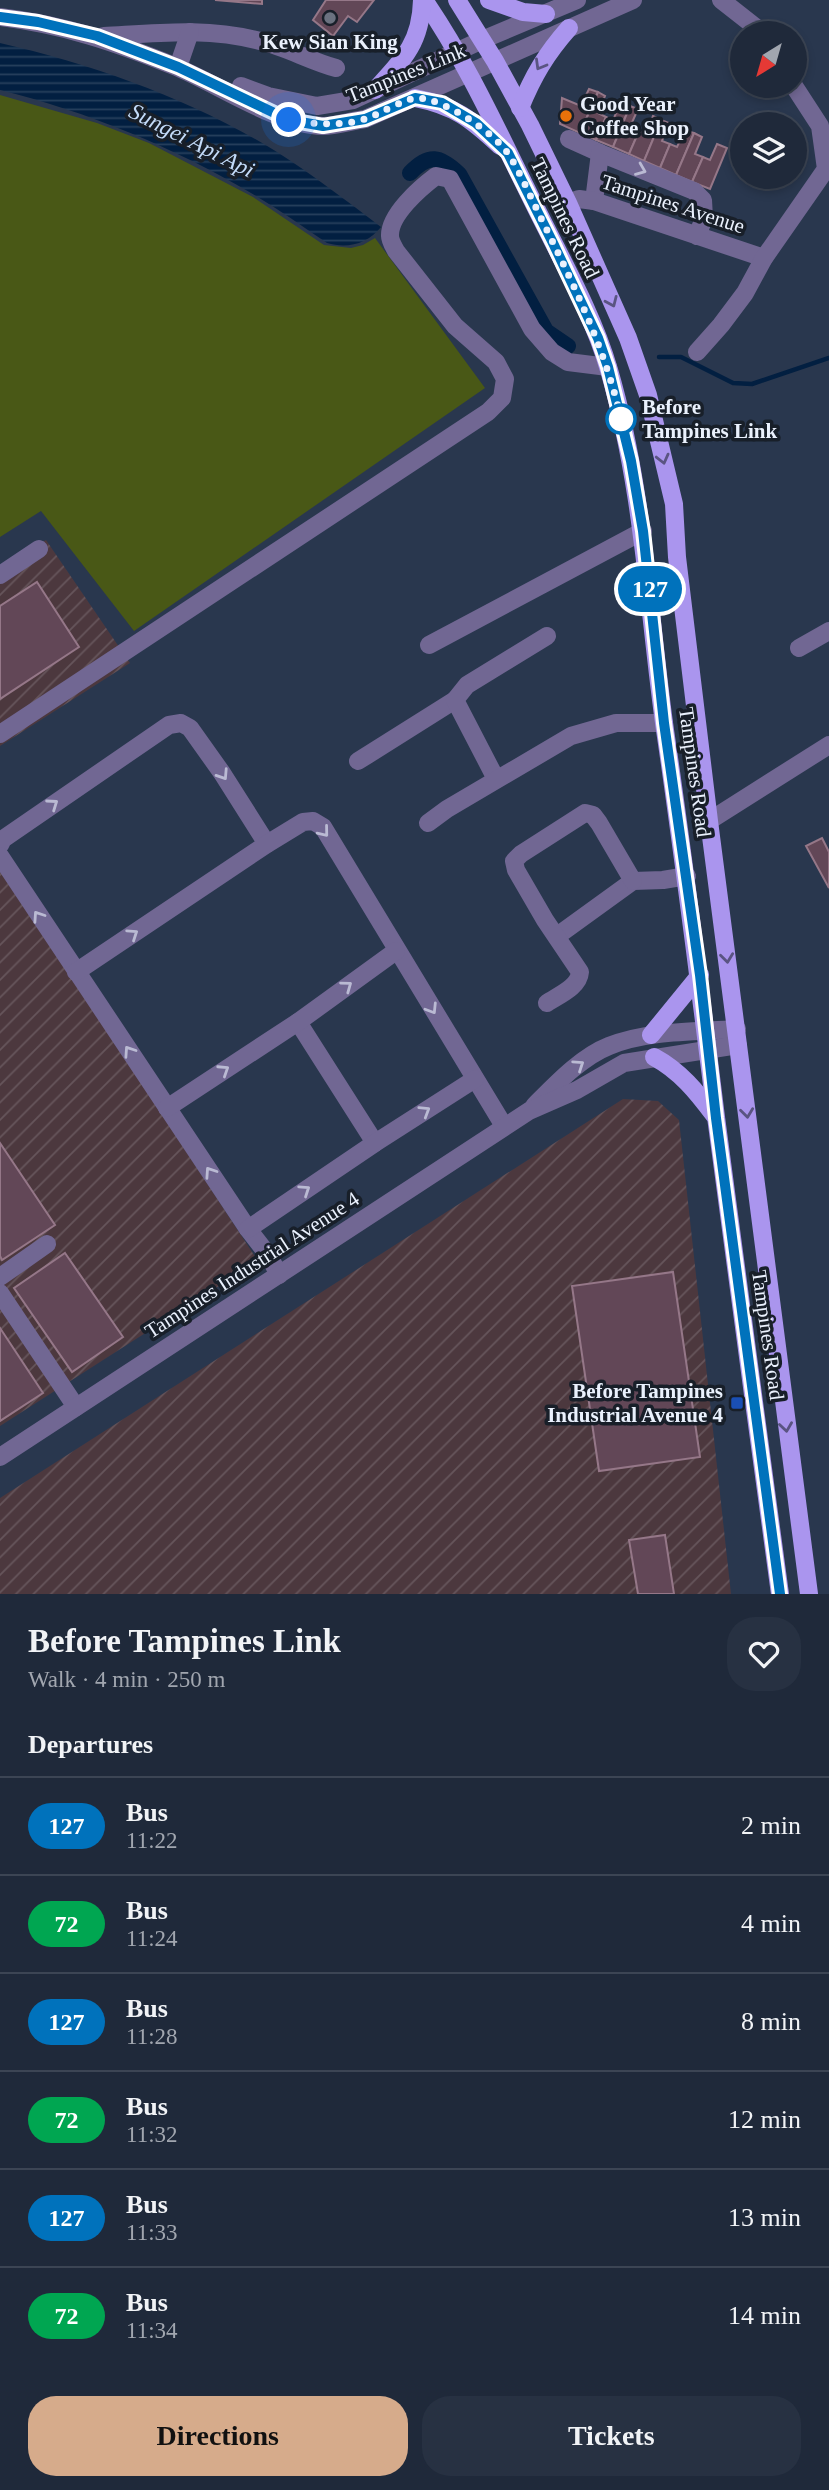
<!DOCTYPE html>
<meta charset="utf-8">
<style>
body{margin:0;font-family:Georgia,serif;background:#273142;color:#f1f3f6;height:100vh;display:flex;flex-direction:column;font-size:26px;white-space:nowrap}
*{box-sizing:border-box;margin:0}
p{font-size:23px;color:#a1a6af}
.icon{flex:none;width:38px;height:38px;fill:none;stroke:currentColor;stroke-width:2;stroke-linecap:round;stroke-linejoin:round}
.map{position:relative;height:1594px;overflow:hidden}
.side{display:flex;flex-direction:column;background:#1f293a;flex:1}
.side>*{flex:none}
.badge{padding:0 14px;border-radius:23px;font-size:24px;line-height:46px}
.needle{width:46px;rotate:217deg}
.fabs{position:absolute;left:730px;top:21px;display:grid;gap:14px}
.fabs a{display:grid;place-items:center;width:77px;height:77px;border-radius:50%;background:#1f293a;box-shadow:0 4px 10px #0003,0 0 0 2px #3c4554;font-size:35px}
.you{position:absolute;width:35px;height:35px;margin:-18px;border:5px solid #fff;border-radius:50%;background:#1a73e8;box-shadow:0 0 0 10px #1a73e833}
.map>.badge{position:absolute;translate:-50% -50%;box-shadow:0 0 0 4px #fff}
h2{padding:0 28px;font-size:26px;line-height:63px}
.round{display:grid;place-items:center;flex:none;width:74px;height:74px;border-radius:28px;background:#273142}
.head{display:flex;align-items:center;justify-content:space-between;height:119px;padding:0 28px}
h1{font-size:33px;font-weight:700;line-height:52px}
.action{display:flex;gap:14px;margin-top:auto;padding:14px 28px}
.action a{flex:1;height:80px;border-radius:28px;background:#d6ab8b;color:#111;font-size:28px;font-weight:700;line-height:80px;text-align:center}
.action a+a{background:#273142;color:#f1f3f6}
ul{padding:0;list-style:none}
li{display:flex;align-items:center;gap:21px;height:98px;padding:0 28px;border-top:2px solid #3c4554}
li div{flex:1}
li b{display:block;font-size:26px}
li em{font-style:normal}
li .badge{min-width:77px;font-weight:700;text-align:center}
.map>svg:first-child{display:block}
.industrial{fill:url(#industrial-furrows)}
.green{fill:#495816}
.water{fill:url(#water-rules)}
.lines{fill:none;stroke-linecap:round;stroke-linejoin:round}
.stream{stroke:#021f41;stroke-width:4.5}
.canal{stroke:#021f41;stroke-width:16}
.building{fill:#624757;stroke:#957788;stroke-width:2}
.minor{stroke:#716793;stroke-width:18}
.major{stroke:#aa95ee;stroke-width:18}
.oneway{stroke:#5a5482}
.oneway2{stroke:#babad3}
.line-casing{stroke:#fff;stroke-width:16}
.line{stroke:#0072bc;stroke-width:10}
.walk{stroke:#eaf1fd;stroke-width:7;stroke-dasharray:0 12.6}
.worship-dot{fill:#6b7280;stroke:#181f29;stroke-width:2.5}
.food-dot{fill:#e8710a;stroke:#181f29;stroke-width:2.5}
.stop-dot{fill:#fff;stroke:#0072bc;stroke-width:3.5}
.transit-dot{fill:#1a4fb4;stroke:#181f29;stroke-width:2.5}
.labels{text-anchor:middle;stroke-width:7;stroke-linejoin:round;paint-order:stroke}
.poi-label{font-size:21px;font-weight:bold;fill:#eaf1fd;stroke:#181f29}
.street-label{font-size:21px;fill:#eaf1fd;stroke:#181f29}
.stop-label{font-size:21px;font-weight:bold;fill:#eaf1fd;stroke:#181f29;text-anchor:start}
.water-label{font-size:23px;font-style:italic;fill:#c3dbf9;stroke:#181f29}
</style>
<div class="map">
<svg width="829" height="1594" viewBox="0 0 829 1594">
<defs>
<pattern id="industrial-furrows" width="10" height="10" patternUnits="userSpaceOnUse" patternTransform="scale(1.75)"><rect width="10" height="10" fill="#4c383e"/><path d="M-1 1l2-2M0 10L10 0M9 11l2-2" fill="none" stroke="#66555b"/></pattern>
<pattern id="water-rules" width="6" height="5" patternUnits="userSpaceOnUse" patternTransform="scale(1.75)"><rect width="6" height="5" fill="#021f41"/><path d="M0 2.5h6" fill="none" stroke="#27405d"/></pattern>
</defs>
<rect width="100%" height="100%" fill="#29374e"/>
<!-- industrial -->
<g class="industrial">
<polygon points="46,540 130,663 0,746 0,570"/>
<polygon points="0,867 258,1261 0,1426"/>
<polygon points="623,1099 658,1101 679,1120 731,1594 0,1594 0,1498"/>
</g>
<!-- green -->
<polygon class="green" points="0,95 97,123 149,143 253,197 324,245 351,248 363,245 375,238 485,388 134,631 41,511 0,537"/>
<!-- water -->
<path class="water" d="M 0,43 C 96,65 193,100 277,152 C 313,175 347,201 381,227 C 368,244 347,249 327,243 C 302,226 277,208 251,193 C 173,147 88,112 0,90 Z"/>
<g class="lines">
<!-- stream -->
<polyline class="stream" points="659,357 681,357 733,383 752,384 829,358"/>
<!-- canal -->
<path class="canal" d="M 410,173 C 429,153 440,156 459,174 L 546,331 L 568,346"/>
</g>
<!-- building -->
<g class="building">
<polygon points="215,0 262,0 262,4"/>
<polygon points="326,0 374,0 357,22 348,16 333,36 313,20"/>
<polygon points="589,89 598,92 580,133 560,124 562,98 581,106"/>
<polygon points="598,92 605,96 598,113 606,117 596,140 580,133"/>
<polygon points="621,102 630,106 613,147 596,140 606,117 613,120"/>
<polygon points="630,106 638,109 630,127 639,131 629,154 613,147"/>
<polygon points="653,116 661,120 644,161 629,154 639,131 646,134"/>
<polygon points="661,120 669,123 662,141 670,144 660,168 644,161"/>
<polygon points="685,130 694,133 676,175 660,168 670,144 677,147"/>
<polygon points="694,133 702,137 695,154 703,157 692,182 676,175"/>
<polygon points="717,144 727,148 710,189 692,182 703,157 710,160"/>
<polygon points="37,582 79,647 0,699 0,606"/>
<polygon points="822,838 829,852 829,888 806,846"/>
<polygon points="0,1143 55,1225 2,1260 0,1256"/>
<polygon points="65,1253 123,1337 72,1372 14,1288"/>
<polygon points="673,1272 700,1457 599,1471 572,1286"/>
<polygon points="0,1328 43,1393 0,1421"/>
<polygon points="665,1535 674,1594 638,1594 629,1540"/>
</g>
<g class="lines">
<!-- minor -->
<g class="minor">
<polyline points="721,0 758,29"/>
<path d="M 0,17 C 64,25 115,42 174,66 C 218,84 276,125 323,126 C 336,126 351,121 365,119 L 633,0"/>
<path d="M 104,36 C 157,33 208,27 260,41 C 286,47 310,61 336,68"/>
<polyline points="178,67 190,32"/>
<polyline points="241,86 268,96 317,106 353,100 482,40 577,0"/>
<polyline points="569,139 600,153"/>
<polyline points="594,201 600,153 694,191 703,200 704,218 697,236"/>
<polyline points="568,203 579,199 594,201 764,258"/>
<polyline points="697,352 721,325 745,293 764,258 826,169 820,126 794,86"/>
<polyline points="0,575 39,549"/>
<polyline points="429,645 643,531"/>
<polyline points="799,648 829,631"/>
<path d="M 0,734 L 488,412 L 502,398 L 505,379 L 496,362 L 455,326 L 396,251 C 394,247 390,241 390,236 C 389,215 420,188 436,176 L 450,179 L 532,329 L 552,352 L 568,362 L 608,367"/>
<polyline points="358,761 455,700"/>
<polyline points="496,779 455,700 467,685 547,636"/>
<polyline points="709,821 829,745"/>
<polyline points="428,823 447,809 571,736 616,723 664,723"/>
<polyline points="0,845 3,839 169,725 181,723 190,728 222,773 267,844"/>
<polyline points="0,856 248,1229 269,1256 279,1275"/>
<polyline points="557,936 633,881 663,880 687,876"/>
<polyline points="76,972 267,844 303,822 313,821 323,827 504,1126"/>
<path d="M 547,1003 C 559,995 579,987 580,972 L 545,920 L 516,870 L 514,861 L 521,854 L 585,813 L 593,815 L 599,823 L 633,881"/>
<polyline points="298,1022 375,1143"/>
<path d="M 534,1106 C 555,1085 581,1057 609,1046 C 649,1030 695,1032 737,1029"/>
<polyline points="167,1108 298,1022 396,951"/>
<polyline points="248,1229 375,1143 475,1079"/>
<polyline points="0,1277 47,1244"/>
<polyline points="0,1293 76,1407"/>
<polyline points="0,1457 529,1111 577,1090 624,1063 738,1045"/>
</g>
<!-- major -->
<g class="major">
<path d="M 424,0 C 468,64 499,134 534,204 C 560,257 593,314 609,370 C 644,490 648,609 665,730 C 684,859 700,988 716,1117 C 736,1276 759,1435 780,1594"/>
<polyline points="457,0 495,61 530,125 568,203 628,338 648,395 674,504 677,557 709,821 809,1594"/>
<polyline points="489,0 523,12 546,14"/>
<path d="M 375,90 C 403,60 421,43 422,0"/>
<path d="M 415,98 C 455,106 471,119 500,146"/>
<path d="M 520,108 C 533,76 546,54 569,28"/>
<polyline points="651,1035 700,975"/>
<path d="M 654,1057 C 680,1071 697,1092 714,1115"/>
</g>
</g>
<!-- one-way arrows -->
<defs><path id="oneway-chevron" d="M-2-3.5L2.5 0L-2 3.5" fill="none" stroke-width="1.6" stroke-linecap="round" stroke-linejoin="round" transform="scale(1.75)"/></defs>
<g class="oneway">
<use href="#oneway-chevron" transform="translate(540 65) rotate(120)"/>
<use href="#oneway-chevron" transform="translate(612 302) rotate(66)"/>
<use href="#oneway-chevron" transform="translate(663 459) rotate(76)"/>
<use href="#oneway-chevron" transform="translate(727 958) rotate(83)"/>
<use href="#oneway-chevron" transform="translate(747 1113) rotate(83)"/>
<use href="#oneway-chevron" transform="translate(786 1427) rotate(82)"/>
</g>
<g class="oneway2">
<use href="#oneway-chevron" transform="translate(641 170) rotate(22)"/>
<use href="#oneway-chevron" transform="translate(223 775) rotate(57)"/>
<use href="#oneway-chevron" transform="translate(53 804) rotate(-35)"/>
<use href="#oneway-chevron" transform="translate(324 832) rotate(51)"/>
<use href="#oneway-chevron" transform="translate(38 916) rotate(-124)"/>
<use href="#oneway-chevron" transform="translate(133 934) rotate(-34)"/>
<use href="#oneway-chevron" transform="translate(347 986) rotate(-36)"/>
<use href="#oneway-chevron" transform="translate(432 1009) rotate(58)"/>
<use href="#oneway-chevron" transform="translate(129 1051) rotate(-124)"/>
<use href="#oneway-chevron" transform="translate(579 1065) rotate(-34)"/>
<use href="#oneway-chevron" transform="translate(224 1070) rotate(-33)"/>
<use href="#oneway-chevron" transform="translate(425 1111) rotate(-32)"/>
<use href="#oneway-chevron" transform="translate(210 1172) rotate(-124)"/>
<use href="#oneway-chevron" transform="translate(305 1190) rotate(-34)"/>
</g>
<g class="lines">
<!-- line casing -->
<g class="line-casing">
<polyline id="line" points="0,17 38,22 97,36 178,67 289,120 323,126 365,119 415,98 442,103 476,123 508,153 553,243 598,338 608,367 631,461 643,531 664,723 700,975 716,1118 780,1594"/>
</g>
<!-- line -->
<use href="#line" class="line"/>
<!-- walk -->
<path class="walk" d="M 289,120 C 315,124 342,127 368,118 C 381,113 404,99 417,98 C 443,98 495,133 509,155 C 523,177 533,203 545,226 C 577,292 606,351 622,423 L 621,419"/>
</g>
<!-- markers -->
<circle class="worship-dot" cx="330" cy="18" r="7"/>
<circle class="food-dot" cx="566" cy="116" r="7"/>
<circle class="stop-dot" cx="621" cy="419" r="14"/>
<rect class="transit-dot" x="730" y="1396" width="14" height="14" rx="3.5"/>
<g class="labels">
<!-- poi labels -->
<g class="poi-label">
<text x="330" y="49">Kew Sian King</text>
<text x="580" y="111" text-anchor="start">Good Year<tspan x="580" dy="24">Coffee Shop</tspan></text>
<text x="723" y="1398" text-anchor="end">Before Tampines<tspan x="723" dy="24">Industrial Avenue 4</tspan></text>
</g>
<!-- street labels -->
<g class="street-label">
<text transform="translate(406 73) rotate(-22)" y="7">Tampines Link</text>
<text transform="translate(673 204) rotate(18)" y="7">Tampines Avenue</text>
<text transform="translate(565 218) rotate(64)" y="7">Tampines Road</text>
<text transform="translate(695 772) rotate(82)" y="7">Tampines Road</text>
<text transform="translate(252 1265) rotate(-33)" y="7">Tampines Industrial Avenue 4</text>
<text transform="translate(768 1335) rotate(82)" y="7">Tampines Road</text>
</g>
<!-- stop labels -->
<g class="stop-label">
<text x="642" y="414">Before<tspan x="642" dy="24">Tampines Link</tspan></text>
</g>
<!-- water labels -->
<g class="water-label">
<text transform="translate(192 140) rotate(27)" y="8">Sungei Api Api</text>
</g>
</g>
</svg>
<div class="fabs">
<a><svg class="needle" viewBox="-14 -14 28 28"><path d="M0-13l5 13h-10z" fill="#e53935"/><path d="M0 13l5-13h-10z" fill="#a1a6af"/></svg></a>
<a><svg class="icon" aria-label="layers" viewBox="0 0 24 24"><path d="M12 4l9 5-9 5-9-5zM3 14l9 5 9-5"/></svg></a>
</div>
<div class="you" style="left:289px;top:120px"></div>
<b class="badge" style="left:650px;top:589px;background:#0072bc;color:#fff">127</b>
</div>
<section class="side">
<div class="head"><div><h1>Before Tampines Link</h1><p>Walk · 4 min · 250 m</p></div><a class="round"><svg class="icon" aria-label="heart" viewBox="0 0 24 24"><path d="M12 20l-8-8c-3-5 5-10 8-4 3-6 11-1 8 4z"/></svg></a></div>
<h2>Departures</h2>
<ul>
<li><span class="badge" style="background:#0072bc;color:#fff">127</span><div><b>Bus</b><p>11:22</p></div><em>2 min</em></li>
<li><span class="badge" style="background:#00a651;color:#fff">72</span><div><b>Bus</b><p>11:24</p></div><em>4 min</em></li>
<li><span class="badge" style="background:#0072bc;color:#fff">127</span><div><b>Bus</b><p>11:28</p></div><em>8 min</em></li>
<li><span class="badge" style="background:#00a651;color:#fff">72</span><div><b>Bus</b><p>11:32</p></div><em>12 min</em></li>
<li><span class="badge" style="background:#0072bc;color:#fff">127</span><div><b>Bus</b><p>11:33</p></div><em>13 min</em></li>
<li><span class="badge" style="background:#00a651;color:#fff">72</span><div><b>Bus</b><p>11:34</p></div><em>14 min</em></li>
</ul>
<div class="action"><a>Directions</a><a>Tickets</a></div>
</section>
